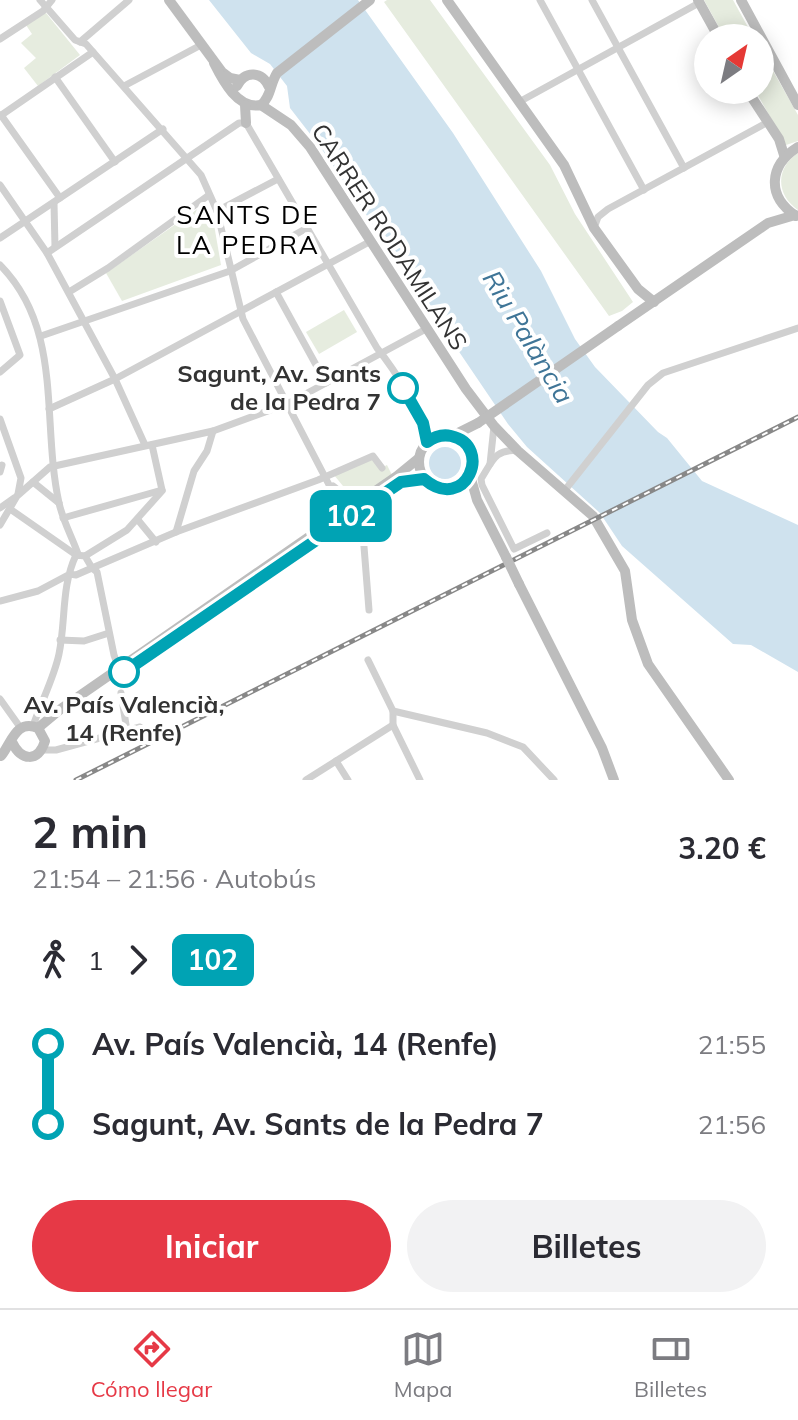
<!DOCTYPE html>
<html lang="es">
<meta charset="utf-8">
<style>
body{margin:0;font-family:Mulish,sans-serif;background:#f2f2f3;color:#2b2b33;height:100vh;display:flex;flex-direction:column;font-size:30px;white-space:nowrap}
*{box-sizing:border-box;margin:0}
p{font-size:26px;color:#7c7c81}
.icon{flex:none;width:44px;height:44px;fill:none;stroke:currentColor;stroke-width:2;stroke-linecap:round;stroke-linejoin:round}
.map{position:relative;height:780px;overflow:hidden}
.details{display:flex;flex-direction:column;background:#fff;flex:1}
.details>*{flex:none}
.badge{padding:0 16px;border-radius:12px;font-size:28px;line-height:52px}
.needle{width:52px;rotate:34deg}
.tools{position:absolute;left:694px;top:24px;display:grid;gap:16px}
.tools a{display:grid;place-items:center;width:80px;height:80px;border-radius:50%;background:#fff;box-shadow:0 4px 20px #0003;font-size:40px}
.map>.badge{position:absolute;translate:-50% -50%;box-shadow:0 0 0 4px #fff}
.legs{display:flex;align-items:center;gap:12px;height:88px;padding:0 32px;font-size:26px}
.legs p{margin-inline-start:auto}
.head{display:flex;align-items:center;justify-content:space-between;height:136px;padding:0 32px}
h1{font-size:44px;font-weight:700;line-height:60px}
.cta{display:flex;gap:16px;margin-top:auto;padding:16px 32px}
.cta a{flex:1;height:92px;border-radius:48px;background:#e63946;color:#fff;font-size:32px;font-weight:700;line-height:92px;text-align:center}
.cta a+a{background:#f2f2f3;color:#2b2b33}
ul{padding:0 32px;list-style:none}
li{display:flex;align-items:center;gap:28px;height:80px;font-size:30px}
li i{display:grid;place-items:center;width:12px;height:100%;margin:0 10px;background:currentColor}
li i::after{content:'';width:20px;height:20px;margin:-10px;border:6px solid;border-radius:50%;background:#fff}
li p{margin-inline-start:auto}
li:first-child i{background:linear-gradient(#0000 50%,currentColor 0)}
li:last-child i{background:linear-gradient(currentColor 50%,#0000 0)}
.tab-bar{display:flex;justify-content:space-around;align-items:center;height:112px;border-top:2px solid #e1e1e2;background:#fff;font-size:22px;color:#7c7c81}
.tab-bar a{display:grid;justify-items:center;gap:4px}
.tab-bar .current{color:#e63946}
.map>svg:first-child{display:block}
.green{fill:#e6ecdf}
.water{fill:#cfe2ee}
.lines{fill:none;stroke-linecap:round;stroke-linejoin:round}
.street{stroke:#d0d0d0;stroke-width:7}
.secondary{stroke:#bdbdbd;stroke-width:10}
.rail-casing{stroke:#888;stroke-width:5}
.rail{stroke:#fff;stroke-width:2;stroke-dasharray:6;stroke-linecap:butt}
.secondary-bridge{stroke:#bdbdbd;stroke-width:10}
.line-1-casing{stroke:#fff;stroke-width:18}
.line-1{stroke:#00a3b4;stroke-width:12}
.stop-1-dot{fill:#fff;stroke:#00a3b4;stroke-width:4}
.labels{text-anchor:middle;stroke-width:8;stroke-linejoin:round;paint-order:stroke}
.street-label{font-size:24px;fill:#333;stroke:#fff}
.stop-label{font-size:24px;font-weight:bold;fill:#333;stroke:#fff;text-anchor:end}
.neighbourhood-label{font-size:26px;letter-spacing:2px;fill:#000;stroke:#fff}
.water-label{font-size:26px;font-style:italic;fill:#3f7597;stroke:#fff}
</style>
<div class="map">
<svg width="798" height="780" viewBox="0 0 798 780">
<rect width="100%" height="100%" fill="#fff"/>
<!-- green -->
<g class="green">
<polygon points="387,0 430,0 550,165 575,214 633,302 622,311 609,316 384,2"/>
<polygon points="704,0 733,0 754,38 725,38"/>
<polygon points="46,13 80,55 38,86 24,68 36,58 21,43 32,34 26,25"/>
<polygon points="760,48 798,115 798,141 786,145 755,90 760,90"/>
<path d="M 798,153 L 798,210 C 776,195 775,168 798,153 Z"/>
<polygon points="206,203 212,213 221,265 122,301 106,273"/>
<polygon points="344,310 357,332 319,354 306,332"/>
<polygon points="372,459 381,468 387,465 392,475 362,497 352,497 334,475"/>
</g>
<!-- water -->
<g class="water">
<polygon points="209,0 358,0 453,133 541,271 575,339 595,367 658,432 667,438 702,481 798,525 798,672 751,645 733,644 622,546 600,513 527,447 508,424 321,148 290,108 287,86 270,64 251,53"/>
<circle cx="445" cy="463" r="16"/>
</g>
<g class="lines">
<!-- street -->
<g class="street">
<polyline points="40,0 75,40 86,44 201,175 217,211 243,319 339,504 339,516"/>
<polyline points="540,0 644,190"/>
<polyline points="592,0 684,168"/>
<polyline points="0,39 43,11 52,0"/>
<polyline points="80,42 129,0"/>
<polyline points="55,77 115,162"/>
<polyline points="124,86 201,45"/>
<polyline points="519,102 699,3"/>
<polyline points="1,115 60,198"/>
<polyline points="0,116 93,52"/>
<polyline points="0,185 47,253 115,379 145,445"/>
<polyline points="54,203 55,247"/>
<polyline points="217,211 278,179"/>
<polyline points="594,228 598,217 608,209 768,122"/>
<polyline points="0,238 163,129"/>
<path d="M 47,253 L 239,123 L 246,123 L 377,348 C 394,369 425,416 427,442"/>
<path d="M 0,265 C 64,330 41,421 59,503 C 63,521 72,537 78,554"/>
<polyline points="69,292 108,268 209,195"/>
<polyline points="276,292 326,383"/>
<polyline points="0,301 20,355 0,372"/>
<polyline points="41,336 230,271 307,228"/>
<polyline points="49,409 115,379 371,241"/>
<polyline points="0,419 21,478 18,494"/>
<polyline points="152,445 162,490"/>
<path d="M 518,451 C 495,448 492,462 481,479 L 482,485 L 514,549 L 547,533"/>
<polyline points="490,464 494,426"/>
<polyline points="0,472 2,465"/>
<polyline points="33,482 59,503"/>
<polyline points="333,486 348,498 360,501"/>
<polyline points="565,490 648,385 663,373 798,328"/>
<polyline points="0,508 14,498"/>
<polyline points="10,509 76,555"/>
<polyline points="63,518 162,490"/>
<polyline points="138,520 156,542"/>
<polyline points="0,525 17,496 50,467 213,431 287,404 426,329"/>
<polyline points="339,525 355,525"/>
<polyline points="355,525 363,534 369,610"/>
<polyline points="355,525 361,509"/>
<polyline points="176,532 194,471 207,451 213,431"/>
<polyline points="85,556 127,530 162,491"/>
<path d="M 0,601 L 38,591 L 70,574 L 76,575 L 92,568 L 85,556 L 76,555 C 61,587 66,620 59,654 C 54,678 41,702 33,726"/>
<polyline points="60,640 84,641 109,633"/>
<polyline points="368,660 393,711 393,725 420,780"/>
<polyline points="119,669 114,655 97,572 92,568 176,532 318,480 373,456 382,468"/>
<polyline points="121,693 127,731"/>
<polyline points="0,699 20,727"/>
<polyline points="393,711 487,733 523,747 554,780"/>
<polyline points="42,750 56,750 140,727"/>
<polyline points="336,761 348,780"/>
<polyline points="306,780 393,725"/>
</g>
<!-- secondary -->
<g class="secondary">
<polyline points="169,0 222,72 230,78 240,80"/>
<polyline points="447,0 564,165 594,228 638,289 654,302"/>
<polyline points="698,0 719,38"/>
<polyline points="741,0 798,105"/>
<path d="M 214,63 C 223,81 238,110 261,105 C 271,97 270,84 277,73 L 370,0"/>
<path d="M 237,86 C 245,70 262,71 269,87"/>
<polyline points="747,90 779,139 784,155"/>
<polyline points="245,105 246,123"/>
<polyline points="261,105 291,125 310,147 466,389 494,426 518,451 593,516 625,571 632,620 648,664 729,780"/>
<path d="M 796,216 C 766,196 769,165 798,147"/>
<polyline points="618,326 768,223 795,215"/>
<circle cx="446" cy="462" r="27"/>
<polyline points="452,436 478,423"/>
<polyline points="470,475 477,500 506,557"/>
<polyline points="391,489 409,479 424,479"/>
<polyline points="519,584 602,748 614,780"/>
<polyline points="38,728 62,708 397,476 419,458"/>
<path d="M 1,756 C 12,742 16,719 38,728 L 45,741 C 38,763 21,761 12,742"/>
</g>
<!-- rail casing -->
<g class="rail-casing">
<polyline id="rail" points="76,780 798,417"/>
</g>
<!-- rail -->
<use href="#rail" class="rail"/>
<!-- secondary-bridge -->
<g class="secondary-bridge">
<polyline points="478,423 618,326"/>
<polyline points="506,557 519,584"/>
</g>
</g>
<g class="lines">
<!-- line-1 casing -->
<g class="line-1-casing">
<path id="line-1" d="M 124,672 L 401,482 L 424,479 C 466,515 494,445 451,436 C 442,434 434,437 427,442 L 423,423 L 403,388"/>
</g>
<!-- line-1 -->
<use href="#line-1" class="line-1"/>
</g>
<!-- markers -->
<g class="stop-1-dot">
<circle cx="403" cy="388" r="14"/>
<circle cx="124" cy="672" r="14"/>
</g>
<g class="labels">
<!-- street labels -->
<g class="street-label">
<text transform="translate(389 237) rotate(57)" y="8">CARRER RODAMILANS</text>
</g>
<!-- stop labels -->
<g class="stop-label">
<text x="381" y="382">Sagunt, Av. Sants<tspan x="381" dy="28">de la Pedra 7</tspan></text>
<text x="124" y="713" text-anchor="middle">Av. País Valencià,<tspan x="124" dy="28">14 (Renfe)</tspan></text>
</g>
<!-- neighbourhood labels -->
<g class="neighbourhood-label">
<text x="248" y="224">SANTS DE<tspan x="248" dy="30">LA PEDRA</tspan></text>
</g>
<!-- water labels -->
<g class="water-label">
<text transform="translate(528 337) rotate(59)" y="9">Riu Palància</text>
</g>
</g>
</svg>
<div class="tools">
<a><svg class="needle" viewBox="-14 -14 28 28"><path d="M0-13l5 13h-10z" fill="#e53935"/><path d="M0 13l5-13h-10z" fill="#7c7c81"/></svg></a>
</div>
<b class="badge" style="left:351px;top:516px;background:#00a3b4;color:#fff">102</b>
</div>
<section class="details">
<div class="head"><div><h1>2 min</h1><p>21:54 – 21:56 · Autobús</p></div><b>3.20 €</b></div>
<div class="legs"><svg class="icon" aria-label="walk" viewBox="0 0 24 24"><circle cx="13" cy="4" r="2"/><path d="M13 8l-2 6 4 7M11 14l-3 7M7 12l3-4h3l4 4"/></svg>1<svg class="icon" aria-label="forward" viewBox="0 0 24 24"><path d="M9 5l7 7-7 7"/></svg><b class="badge" style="background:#00a3b4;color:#fff">102</b></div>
<ul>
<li><i style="color:#00a3b4"></i><b>Av. País Valencià, 14 (Renfe)</b><p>21:55</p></li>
<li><i style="color:#00a3b4"></i><b>Sagunt, Av. Sants de la Pedra 7</b><p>21:56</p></li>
</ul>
<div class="cta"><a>Iniciar</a><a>Billetes</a></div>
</section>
<nav class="tab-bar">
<a class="current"><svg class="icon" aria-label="directions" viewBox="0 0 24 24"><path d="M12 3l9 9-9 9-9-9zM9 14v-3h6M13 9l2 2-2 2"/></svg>Cómo llegar</a>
<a><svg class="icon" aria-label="map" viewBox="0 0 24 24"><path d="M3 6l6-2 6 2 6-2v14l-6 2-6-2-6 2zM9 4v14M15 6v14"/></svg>Mapa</a>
<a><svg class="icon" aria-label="tickets" viewBox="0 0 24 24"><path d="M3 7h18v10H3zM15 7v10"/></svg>Billetes</a>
</nav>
